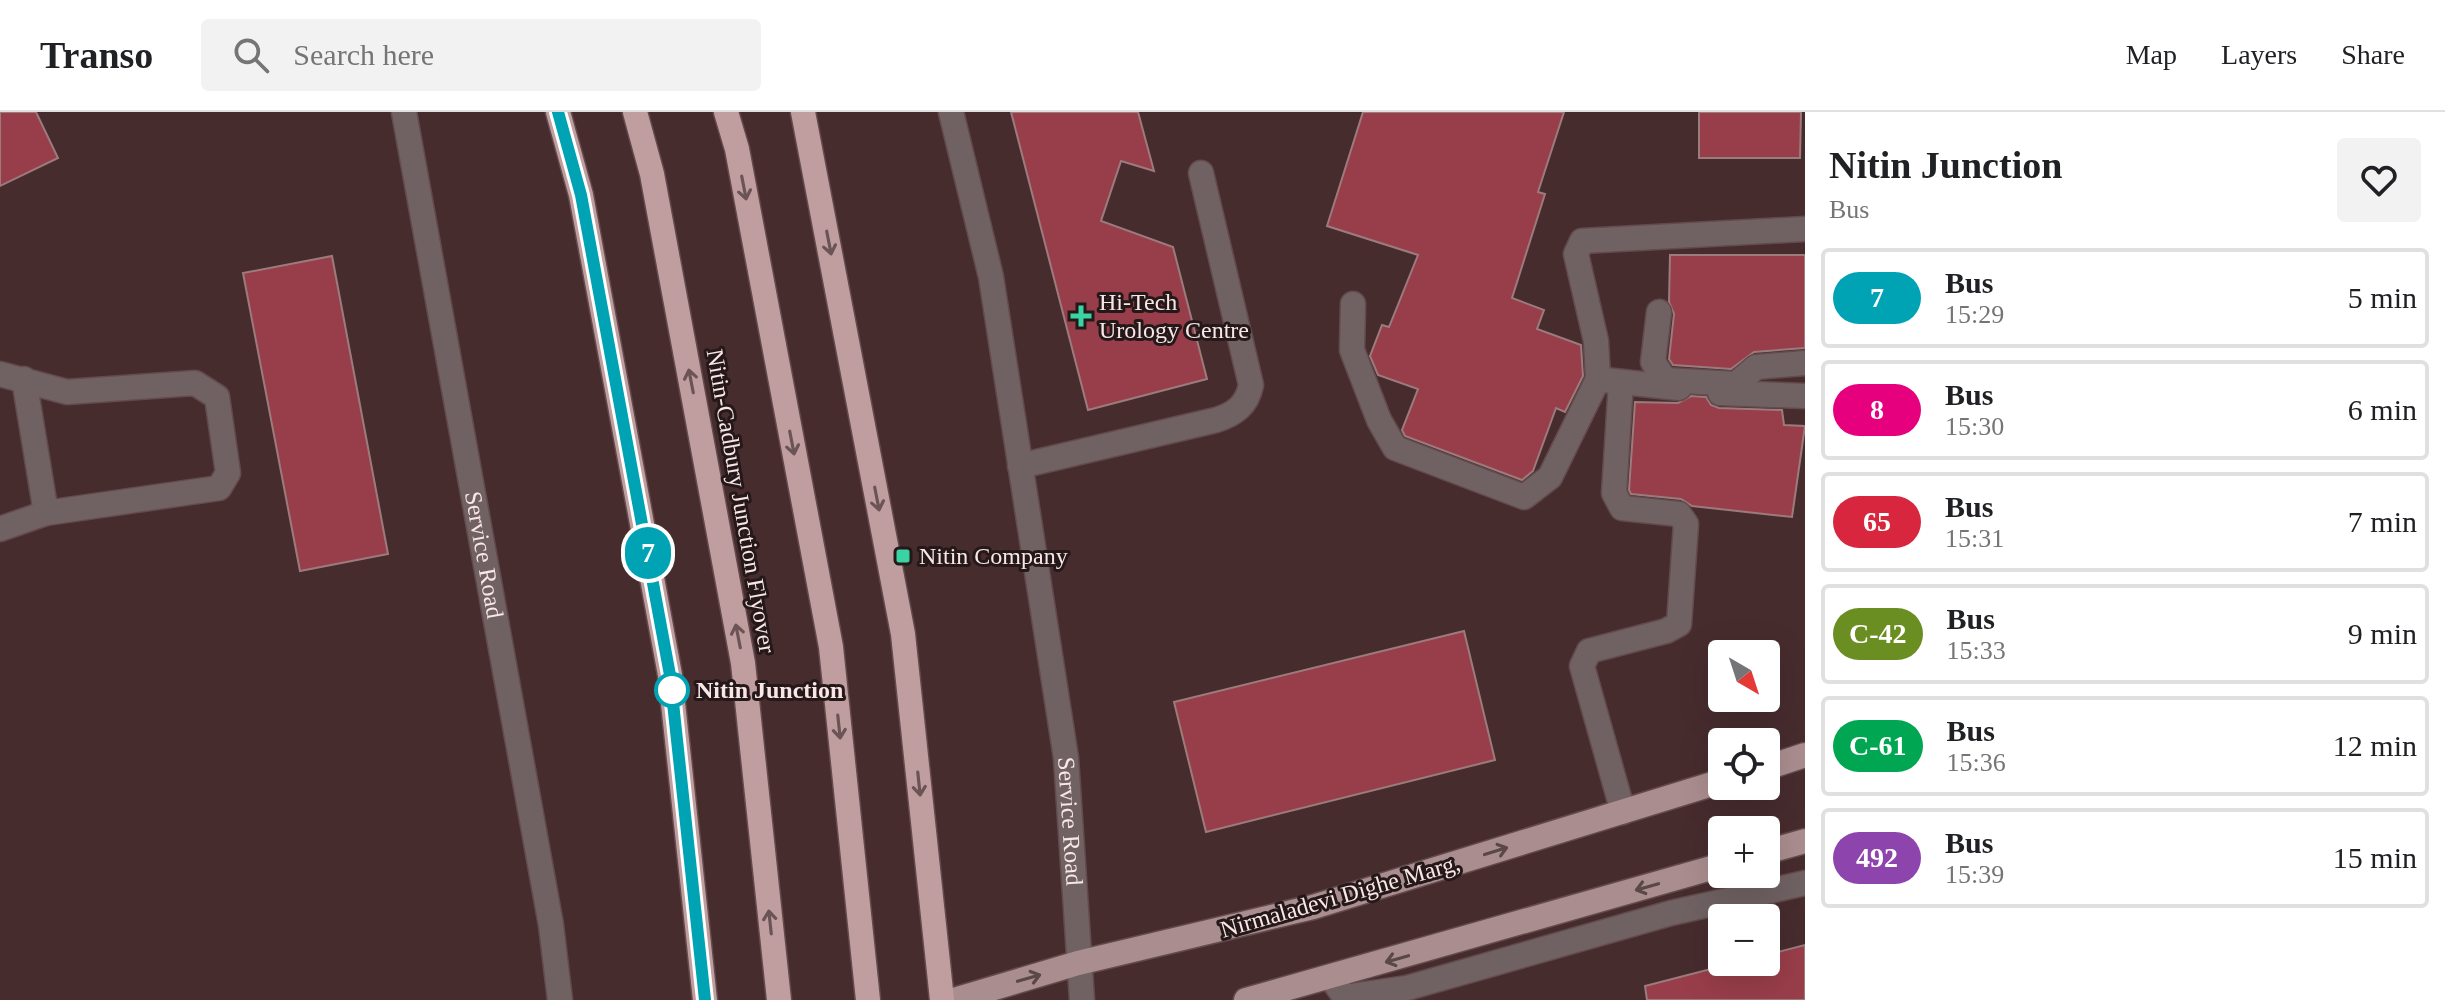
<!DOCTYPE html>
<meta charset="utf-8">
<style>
body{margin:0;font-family:"Times New Roman",serif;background:#f2f2f2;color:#202124;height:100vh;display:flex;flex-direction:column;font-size:30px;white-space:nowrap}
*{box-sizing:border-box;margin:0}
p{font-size:26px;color:#757577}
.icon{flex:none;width:44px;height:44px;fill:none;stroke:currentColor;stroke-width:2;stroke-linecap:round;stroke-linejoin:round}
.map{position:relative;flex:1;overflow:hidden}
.sheet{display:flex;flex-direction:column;background:#fff;width:640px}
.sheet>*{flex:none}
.badge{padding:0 16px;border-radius:26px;font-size:28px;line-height:52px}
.needle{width:52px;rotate:141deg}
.buttons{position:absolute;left:1708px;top:528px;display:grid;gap:16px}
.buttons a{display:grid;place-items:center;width:72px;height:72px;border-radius:8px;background:#fff;box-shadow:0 8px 32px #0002;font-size:40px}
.map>.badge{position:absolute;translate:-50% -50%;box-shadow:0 0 0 4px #fff}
.round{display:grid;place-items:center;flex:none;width:84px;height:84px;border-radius:8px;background:#f2f2f2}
.summary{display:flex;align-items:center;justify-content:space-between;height:136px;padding:0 24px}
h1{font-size:38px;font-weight:700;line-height:60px}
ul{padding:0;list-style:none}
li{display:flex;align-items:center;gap:24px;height:100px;margin:0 16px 12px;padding:0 8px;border:4px solid #e0e0e0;border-radius:8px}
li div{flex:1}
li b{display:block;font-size:30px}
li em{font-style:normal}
li .badge{min-width:88px;font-weight:700;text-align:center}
header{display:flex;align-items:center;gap:48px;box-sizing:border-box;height:112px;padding:0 40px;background:#fff;border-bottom:2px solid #e0e0e0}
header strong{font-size:38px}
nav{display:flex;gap:44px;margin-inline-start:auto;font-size:28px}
.search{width:560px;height:72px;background:#f2f2f2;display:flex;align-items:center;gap:20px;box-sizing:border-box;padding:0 28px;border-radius:8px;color:#757577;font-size:30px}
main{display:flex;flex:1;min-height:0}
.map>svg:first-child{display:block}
.building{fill:#983e4a;stroke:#9c7b7d;stroke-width:2}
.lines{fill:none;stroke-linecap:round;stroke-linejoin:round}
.minor-casing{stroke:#634a4c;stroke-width:27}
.major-casing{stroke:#634a4c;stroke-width:27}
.highway-casing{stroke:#634a4c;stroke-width:27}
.minor{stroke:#706262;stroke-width:24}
.major{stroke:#aa8d8f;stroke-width:24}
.highway{stroke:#c09ea0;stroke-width:24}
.oneway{stroke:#6b5456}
.oneway2{stroke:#5a4748}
.line-casing{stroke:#fff;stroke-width:18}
.line{stroke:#00a3b4;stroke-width:12}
.poi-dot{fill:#3ad4a4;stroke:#251819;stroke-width:3}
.stop-dot{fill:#fff;stroke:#00a3b4;stroke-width:4}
.labels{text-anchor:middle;stroke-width:6;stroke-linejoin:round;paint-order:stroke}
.poi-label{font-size:24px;fill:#f9e6e7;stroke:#251819;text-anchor:start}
.street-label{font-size:24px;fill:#f9e6e7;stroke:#251819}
.stop-label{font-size:24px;font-weight:bold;fill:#f9e6e7;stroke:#251819;text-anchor:start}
</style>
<header>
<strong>Transo</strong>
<div class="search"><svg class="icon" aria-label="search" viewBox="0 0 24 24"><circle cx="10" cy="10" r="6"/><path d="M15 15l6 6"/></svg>Search here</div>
<nav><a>Map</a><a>Layers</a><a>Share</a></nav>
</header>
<main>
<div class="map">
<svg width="1805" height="888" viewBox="0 0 1805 888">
<rect width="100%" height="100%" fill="#472c2e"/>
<!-- building -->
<g class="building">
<polygon points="0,0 36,0 58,46 0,74"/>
<polygon points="1011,0 1138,0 1154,59 1121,49 1101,109 1173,135 1207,267 1088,298"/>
<polygon points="1363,0 1564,0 1538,80 1545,82 1512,186 1544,198 1537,217 1581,233 1583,264 1565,300 1556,296 1533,359 1522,368 1405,324 1402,318 1418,277 1378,263 1370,244 1382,213 1389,215 1418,143 1327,114"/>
<polygon points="1699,0 1801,0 1800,46 1699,46"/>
<polygon points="1670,143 1805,143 1805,236 1754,240 1731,257 1673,253 1669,247 1674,202 1669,190"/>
<polygon points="332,144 388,442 300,459 243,161"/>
<polygon points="1691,284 1706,285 1711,293 1719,296 1782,298 1784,313 1805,314 1792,405 1692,394 1681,387 1631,382 1629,378 1635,290 1678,291"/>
<polygon points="1464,519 1495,648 1206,720 1174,590"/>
<polygon points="1805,833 1805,888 1647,888 1645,874 1738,850 1766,850 1766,843"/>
</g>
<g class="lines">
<!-- minor casing -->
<g class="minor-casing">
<g id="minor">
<path id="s1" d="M 404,0 L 551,813 L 560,888"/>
<path id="s2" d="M 951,0 L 991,165 L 1066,646 L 1082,888"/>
<polyline points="1353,192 1352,238 1379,308 1395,336 1524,385 1550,365 1598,267 1596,229 1576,142 1582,129 1805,117"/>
<polyline points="1659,200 1653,250 1665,268 1736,272 1756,255 1805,251"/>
<polyline points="0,262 67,280 195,271 217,285 228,361 219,376 46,401 24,267"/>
<polyline points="1604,268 1679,276"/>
<polyline points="1621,270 1614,381 1622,396 1679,402 1686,412 1679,512 1666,519 1589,539 1582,554 1623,700"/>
<polyline points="1720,281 1805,284"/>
<path d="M 1020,354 L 1216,308 C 1235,302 1247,293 1251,273 L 1201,61"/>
<polyline points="0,417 46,401"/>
<polyline points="1331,866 1345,885 1407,876 1671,801 1805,771"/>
</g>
</g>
<!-- major casing -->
<g class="major-casing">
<g id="major">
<polyline points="1766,656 1805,643"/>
<polyline points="1766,740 1805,729"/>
<polyline points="954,888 1078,851 1313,795 1722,669"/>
<polyline points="1246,888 1722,753"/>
</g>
</g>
<!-- highway casing -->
<g class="highway-casing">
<g id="highway">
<polyline points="558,0 581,83 670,563 705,888"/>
<polyline points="635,0 652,62 743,551 779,888"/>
<polyline points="726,0 737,37 831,535 868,888"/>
<polyline points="803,0 903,522 942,888"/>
</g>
</g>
<!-- minor -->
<use href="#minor" class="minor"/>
<!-- major -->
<use href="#major" class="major"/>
<!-- highway -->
<use href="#highway" class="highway"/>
</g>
<!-- one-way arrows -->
<defs><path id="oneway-shaft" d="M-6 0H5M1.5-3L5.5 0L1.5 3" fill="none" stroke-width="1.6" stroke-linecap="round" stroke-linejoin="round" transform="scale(2)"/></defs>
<g class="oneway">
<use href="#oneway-shaft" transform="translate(744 76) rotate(79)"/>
<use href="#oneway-shaft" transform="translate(829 131) rotate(79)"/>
<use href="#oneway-shaft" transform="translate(691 269) rotate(-101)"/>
<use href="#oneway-shaft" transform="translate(792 331) rotate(79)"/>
<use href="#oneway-shaft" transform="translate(877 387) rotate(79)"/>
<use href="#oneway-shaft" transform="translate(738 524) rotate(-101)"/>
<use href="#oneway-shaft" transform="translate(839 615) rotate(84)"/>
<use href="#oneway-shaft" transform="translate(919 672) rotate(84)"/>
<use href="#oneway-shaft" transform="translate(770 810) rotate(-96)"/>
</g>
<g class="oneway2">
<use href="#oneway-shaft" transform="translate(1496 739) rotate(-17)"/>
<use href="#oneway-shaft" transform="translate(1647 775) rotate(164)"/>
<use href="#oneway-shaft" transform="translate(1397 847) rotate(164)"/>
<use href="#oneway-shaft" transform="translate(1029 866) rotate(-16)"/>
</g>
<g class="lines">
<!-- line casing -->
<g class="line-casing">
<polyline id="line" points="558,0 581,83 670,563 705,888"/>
</g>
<!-- line -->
<use href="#line" class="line"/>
</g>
<!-- markers -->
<g class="poi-dot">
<path d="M1077 192h8v8h8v8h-8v8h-8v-8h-8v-8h8z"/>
<rect x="895" y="436" width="16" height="16" rx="4"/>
</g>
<circle class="stop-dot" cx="672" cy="578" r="16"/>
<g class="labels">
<!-- poi labels -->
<g class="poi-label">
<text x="1099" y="198">Hi-Tech<tspan x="1099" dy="28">Urology Centre</tspan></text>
<text x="919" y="452">Nitin Company</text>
</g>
<!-- street labels -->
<g class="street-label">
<text transform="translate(741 389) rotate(80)" y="8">Nitin-Cadbury Junction Flyover</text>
<text dy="8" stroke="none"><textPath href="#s1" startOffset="450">Service Road</textPath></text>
<text dy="8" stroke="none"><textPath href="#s2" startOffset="720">Service Road</textPath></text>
<text transform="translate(1340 784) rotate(-16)" y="8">Nirmaladevi Dighe Marg,</text>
</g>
<!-- stop labels -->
<g class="stop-label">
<text x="696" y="586">Nitin Junction</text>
</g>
</g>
</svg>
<div class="buttons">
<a><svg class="needle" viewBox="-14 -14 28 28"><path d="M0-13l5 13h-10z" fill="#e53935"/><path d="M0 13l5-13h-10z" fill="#757577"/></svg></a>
<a><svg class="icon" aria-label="locate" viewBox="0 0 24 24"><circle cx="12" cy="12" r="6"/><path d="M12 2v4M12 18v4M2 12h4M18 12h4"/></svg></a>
<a>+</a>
<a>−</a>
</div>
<b class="badge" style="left:648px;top:441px;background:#00a3b4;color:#fff">7</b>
</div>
<section class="sheet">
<div class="summary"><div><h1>Nitin Junction</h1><p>Bus</p></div><a class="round"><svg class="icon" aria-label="heart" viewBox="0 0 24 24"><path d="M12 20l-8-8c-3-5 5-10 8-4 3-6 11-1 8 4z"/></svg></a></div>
<ul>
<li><span class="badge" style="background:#00a3b4;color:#fff">7</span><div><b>Bus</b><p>15:29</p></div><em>5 min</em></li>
<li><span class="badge" style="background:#e6007e;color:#fff">8</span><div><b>Bus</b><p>15:30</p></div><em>6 min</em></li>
<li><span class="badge" style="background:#d7263d;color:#fff">65</span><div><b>Bus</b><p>15:31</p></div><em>7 min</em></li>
<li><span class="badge" style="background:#6b8e23;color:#fff">C-42</span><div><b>Bus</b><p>15:33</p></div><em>9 min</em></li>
<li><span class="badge" style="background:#00a651;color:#fff">C-61</span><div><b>Bus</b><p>15:36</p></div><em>12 min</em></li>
<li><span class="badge" style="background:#8e44ad;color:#fff">492</span><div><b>Bus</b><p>15:39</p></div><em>15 min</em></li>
</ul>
</section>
</main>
